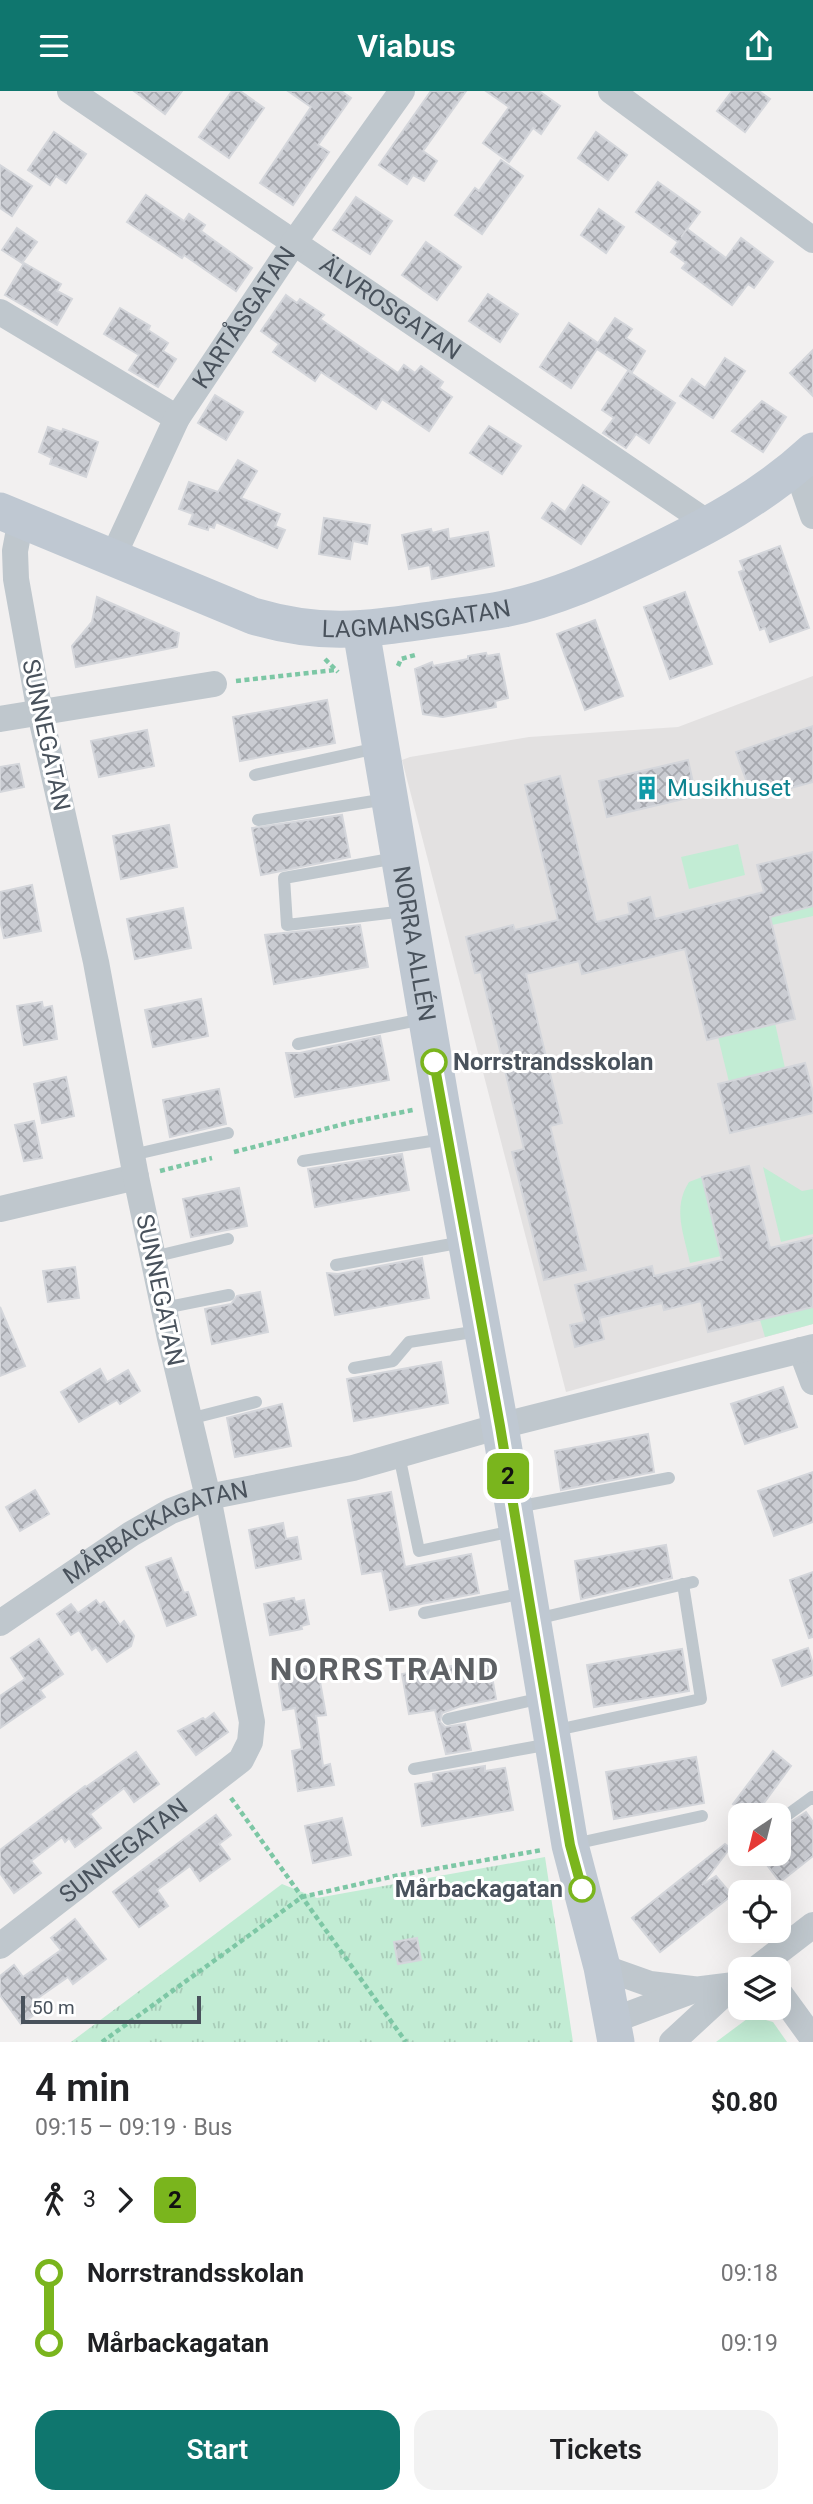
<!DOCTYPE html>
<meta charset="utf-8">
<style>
body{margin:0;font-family:Roboto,sans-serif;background:#f2f2f2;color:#202124;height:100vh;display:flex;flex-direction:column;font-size:26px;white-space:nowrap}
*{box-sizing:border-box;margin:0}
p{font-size:23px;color:#757577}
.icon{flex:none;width:38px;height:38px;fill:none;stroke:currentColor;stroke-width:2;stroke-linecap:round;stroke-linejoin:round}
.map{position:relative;height:1951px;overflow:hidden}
.side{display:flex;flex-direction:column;background:#fff;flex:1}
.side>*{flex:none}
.badge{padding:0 14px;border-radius:10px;font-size:24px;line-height:46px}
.needle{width:46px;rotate:215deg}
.tools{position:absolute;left:728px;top:1712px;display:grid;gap:14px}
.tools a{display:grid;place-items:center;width:63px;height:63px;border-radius:14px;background:#fff;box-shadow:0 7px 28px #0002;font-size:35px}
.scale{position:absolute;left:21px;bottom:18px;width:180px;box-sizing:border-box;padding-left:7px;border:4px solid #49525c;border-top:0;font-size:19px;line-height:24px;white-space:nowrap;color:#49525c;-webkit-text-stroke:5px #fff;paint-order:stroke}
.map>.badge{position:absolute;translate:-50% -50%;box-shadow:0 0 0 4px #fff}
.legs{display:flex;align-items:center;gap:10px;height:77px;padding:0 35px;font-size:23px}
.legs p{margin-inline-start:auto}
.head{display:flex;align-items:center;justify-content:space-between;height:119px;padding:0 35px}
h1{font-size:38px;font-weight:600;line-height:52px}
.action{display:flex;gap:14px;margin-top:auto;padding:14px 35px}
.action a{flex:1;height:80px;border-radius:21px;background:#0f766e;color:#fff;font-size:28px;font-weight:600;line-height:80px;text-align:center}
.action a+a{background:#f2f2f2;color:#202124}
ul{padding:0 35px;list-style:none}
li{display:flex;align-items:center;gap:24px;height:70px;font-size:26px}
li i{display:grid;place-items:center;width:10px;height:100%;margin:0 9px;background:currentColor}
li i::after{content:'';width:18px;height:18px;margin:-9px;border:5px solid;border-radius:50%;background:#fff}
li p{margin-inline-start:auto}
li:first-child i{background:linear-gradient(#0000 50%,currentColor 0)}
li:last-child i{background:linear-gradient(currentColor 50%,#0000 0)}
header{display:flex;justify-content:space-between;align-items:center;height:91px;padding:0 35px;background:#0f766e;color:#fff;font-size:32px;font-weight:600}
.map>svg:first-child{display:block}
.education{fill:#e3e1e1}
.grass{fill:#c2ecd4}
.park{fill:url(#park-tufts)}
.building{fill:url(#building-cross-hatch);stroke:#d4d6db;stroke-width:2}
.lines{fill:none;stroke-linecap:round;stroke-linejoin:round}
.path{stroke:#7dc7a5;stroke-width:4.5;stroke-dasharray:5 3.5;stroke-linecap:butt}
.lane{stroke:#bfc7cd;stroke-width:12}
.street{stroke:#bfc7cd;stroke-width:26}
.secondary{stroke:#bfc8d2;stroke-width:37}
.line-1-casing{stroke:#fff;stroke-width:16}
.line-1{stroke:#7ab51d;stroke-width:10}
.stop-1-dot{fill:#fff;stroke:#7ab51d;stroke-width:3.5}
.labels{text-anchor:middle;stroke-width:6;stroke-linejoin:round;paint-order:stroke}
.street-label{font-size:24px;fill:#49525c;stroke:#fff}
.culture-label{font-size:24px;fill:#0d838f;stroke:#fff;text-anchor:start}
.stop-label{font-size:24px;font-weight:bold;fill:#49525c;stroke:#fff;text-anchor:start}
.district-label{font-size:32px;font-weight:bold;letter-spacing:2px;fill:#5d6064;stroke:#fff}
</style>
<header><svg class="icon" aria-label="menu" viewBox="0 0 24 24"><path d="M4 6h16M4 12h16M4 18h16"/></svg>Viabus<svg class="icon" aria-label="share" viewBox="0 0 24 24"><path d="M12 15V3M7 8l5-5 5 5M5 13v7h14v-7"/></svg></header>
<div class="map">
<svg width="813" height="1951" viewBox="0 0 813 1951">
<defs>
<pattern id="park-tufts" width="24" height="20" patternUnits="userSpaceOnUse" patternTransform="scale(1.75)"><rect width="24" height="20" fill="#c2ecd4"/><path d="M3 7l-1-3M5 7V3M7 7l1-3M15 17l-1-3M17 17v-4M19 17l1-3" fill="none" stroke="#a8ccb8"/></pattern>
<pattern id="building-cross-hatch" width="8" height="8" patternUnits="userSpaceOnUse" patternTransform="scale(1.75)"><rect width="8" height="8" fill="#caccd2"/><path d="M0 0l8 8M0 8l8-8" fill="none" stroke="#a6a8ae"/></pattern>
</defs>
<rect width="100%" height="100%" fill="#f2f0f0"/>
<!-- education -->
<polygon class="education" points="813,585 813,1233 566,1301 402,669 410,666 529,646 678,636"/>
<!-- grass -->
<g class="grass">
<polygon points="738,753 745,784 689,798 681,766"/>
<polygon points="813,815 813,825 772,834 770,826"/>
<polygon points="775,932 785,977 729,991 718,946"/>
<polygon points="763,1076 802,1100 813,1098 813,1143 781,1151"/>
<path d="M 702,1086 L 721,1165 L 690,1172 C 684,1143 672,1117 689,1091 Z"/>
<polygon points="813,1216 813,1233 765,1246 760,1229"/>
<polygon points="751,1925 773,1931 787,1951 716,1951"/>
</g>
<!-- park -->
<polygon class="park" points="545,1766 573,1951 71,1951 282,1793 317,1807"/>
<!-- building -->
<g class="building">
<polygon points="134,0 182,0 165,23"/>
<polygon points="232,0 240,0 264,17 229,67 199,46"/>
<polygon points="288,0 341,0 351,7 318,54 329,61 293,114 260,92 311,16"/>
<polygon points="431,0 466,0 423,60 437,70 424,90 413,84 407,93 379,74"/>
<polygon points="486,0 539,0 560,15 541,43 533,37 509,71 483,52 509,16"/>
<polygon points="732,0 759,0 770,8 745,41 717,20"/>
<polygon points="54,41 86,63 66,92 56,85 50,94 28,79"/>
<polygon points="596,41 627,64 608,89 578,67"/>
<polygon points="501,69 523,85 482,143 455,124 475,97 479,100"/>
<polygon points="0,74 32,95 12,125 0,117"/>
<polygon points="658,91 700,121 681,146 687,138 726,167 741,147 773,171 754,197 748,193 732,214 682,177 686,172 671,161 678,151 636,121"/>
<polygon points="146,104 184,130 189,123 205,134 201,140 252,177 236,200 184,164 182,167 127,131"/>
<polygon points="356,106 392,130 370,163 333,139"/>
<polygon points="599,118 624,136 606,162 581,144"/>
<polygon points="17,137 37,151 22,172 2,159"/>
<polygon points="426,151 461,176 437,209 402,184"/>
<polygon points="24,172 61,193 57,200 72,208 57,234 5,204"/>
<polygon points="488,203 518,223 500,251 469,230"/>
<polygon points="286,204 297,212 300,208 324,224 320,228 398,282 404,274 415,282 421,275 443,291 439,297 452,306 429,340 382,308 376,318 321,281 315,290 273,261 279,253 261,240"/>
<polygon points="120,217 150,235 148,239 168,252 163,260 176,268 158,296 129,279 139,264 104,243"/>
<polygon points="615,227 632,238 626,247 645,260 632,281 597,258 571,297 540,276 569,232 598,252"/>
<polygon points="813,259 813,305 790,282"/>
<polygon points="725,267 745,280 713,327 680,305 692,288 705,297"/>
<polygon points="628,280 675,312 649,352 636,343 626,357 603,342 614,327 602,319"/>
<polygon points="215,304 243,321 226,349 198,332"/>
<polygon points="762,310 786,326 763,361 732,340"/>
<polygon points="489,335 521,355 502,383 470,362"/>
<polygon points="48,336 62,341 63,338 98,351 86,386 50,373 52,367 39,361"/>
<polygon points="238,369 257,380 241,407 280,423 275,435 285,439 277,457 216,431 214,437 209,435 208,439 189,433 193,423 179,418 189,391 218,401"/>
<polygon points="583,394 609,411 581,453 542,427 552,412 565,421"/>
<polygon points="324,427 370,434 367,453 353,450 350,468 319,463"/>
<polygon points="431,438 432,442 448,438 449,448 488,441 494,475 432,488 430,474 409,478 402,444"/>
<polygon points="780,455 809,537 770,551 765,537 760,539 739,481 744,479 740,470"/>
<polygon points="685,501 712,573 670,588 644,516"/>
<polygon points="97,506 179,542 177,556 76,576 72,555 92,531"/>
<polygon points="595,529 623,605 585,619 557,543"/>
<polygon points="486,562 487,565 499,563 508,607 495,610 496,616 443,626 423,623 415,578 432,571 433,575 468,568 468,565"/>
<polygon points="327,609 335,652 240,670 233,626"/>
<polygon points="813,635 813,691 772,702 768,691 749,697 736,661"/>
<polygon points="147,639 154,675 99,686 91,650"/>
<polygon points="688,669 696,705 607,726 599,690"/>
<polygon points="19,673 24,696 0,701 0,676"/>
<polygon points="560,685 596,831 630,823 628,812 650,806 655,828 764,801 757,774 813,761 813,815 770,826 795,928 707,949 685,858 582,883 579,870 526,883 562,1032 550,1035 586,1179 544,1189 512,1061 524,1058 481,881 475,882 466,846 513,834 515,839 558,829 525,694"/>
<polygon points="342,724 350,766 261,784 252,737"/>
<polygon points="169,734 177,776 121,788 113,745"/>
<polygon points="32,794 41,840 4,847 0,829 0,801"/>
<polygon points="183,817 191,857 135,868 127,828"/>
<polygon points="360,834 368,876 274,893 265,844"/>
<polygon points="201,908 208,945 153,956 145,919"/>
<polygon points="42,911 43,917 52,915 57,948 24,954 17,915"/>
<polygon points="380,945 389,989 295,1006 286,962 300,962"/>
<polygon points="805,972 813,1002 813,1022 730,1042 718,993"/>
<polygon points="66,986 74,1025 42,1032 34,993"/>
<polygon points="219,998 226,1033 170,1046 163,1009"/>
<polygon points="34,1030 42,1067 24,1070 15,1034"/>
<polygon points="402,1063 409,1099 315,1116 308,1078"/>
<polygon points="749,1075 770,1157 813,1147 813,1216 708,1241 701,1210 664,1219 662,1212 599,1227 604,1248 575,1256 570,1234 585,1231 575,1194 652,1175 654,1185 722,1169 702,1086"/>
<polygon points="239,1097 247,1135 191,1146 183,1108"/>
<polygon points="422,1167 429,1207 335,1224 327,1182 338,1183"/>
<polygon points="75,1176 79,1207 48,1211 43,1180"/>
<polygon points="260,1201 268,1241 212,1253 205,1218 231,1213 237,1205"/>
<polygon points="0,1216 25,1275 0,1285"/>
<polygon points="441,1271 448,1312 354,1330 347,1288"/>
<polygon points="100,1278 107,1291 128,1279 140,1300 120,1313 117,1309 79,1331 61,1301"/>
<polygon points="783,1296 797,1336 745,1353 731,1313"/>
<polygon points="282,1313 291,1355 235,1366 227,1327"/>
<polygon points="648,1343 654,1381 561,1399 555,1360"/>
<polygon points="813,1381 813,1431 774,1445 758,1400"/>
<polygon points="35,1399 49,1423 20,1440 6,1416"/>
<polygon points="391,1401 405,1476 471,1463 479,1502 390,1519 382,1480 362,1483 348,1409"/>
<polygon points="283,1432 286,1448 297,1446 301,1468 256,1477 249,1439"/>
<polygon points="666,1454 672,1487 581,1508 575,1470"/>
<polygon points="171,1467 184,1502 188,1501 196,1524 167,1535 146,1476"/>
<polygon points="813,1481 813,1546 809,1547 790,1489"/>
<polygon points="294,1507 295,1511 304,1509 309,1533 301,1535 302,1538 270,1544 264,1513"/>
<polygon points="96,1509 100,1514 104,1511 120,1534 124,1530 134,1545 131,1555 107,1571 96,1556 92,1559 79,1539 71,1544 57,1523 71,1513 78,1522"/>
<polygon points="39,1548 63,1583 40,1599 45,1606 0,1637 0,1605 25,1588 11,1567"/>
<polygon points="808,1557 813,1573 813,1584 782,1595 773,1569"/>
<polygon points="682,1558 689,1600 594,1616 587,1574"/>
<polygon points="489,1569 496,1608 461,1615 442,1622 440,1631 445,1636 465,1633 471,1659 446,1663 435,1619 409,1623 402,1583"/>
<polygon points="317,1574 326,1624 316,1625 323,1675 330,1673 334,1694 298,1700 292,1660 302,1658 295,1617 283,1619 277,1580"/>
<polygon points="214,1622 228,1641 196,1664 178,1640 203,1627 205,1629"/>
<polygon points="773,1660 791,1675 755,1724 748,1724 733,1713"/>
<polygon points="136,1661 159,1693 134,1711 124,1697 90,1723 101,1737 75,1756 69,1747 65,1751 62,1746 31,1770 41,1782 14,1802 0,1782 0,1759 85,1695 86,1696"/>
<polygon points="696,1666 704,1712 614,1728 606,1681"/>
<polygon points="485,1675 485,1680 505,1677 513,1719 422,1735 415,1693 434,1690 433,1683"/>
<polygon points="806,1721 813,1731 813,1765 780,1791 758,1762 779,1762 779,1739"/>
<polygon points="216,1724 231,1744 219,1753 230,1768 200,1790 190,1775 157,1799 168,1815 139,1836 113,1801"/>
<polygon points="342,1727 351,1764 313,1772 305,1735"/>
<polygon points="725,1753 730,1757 702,1794 716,1785 732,1804 660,1861 632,1827"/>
<polygon points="75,1828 106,1868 73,1893 68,1886 38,1907 45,1916 21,1933 0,1904 0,1885 14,1874 23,1886 61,1859 51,1847"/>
<polygon points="417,1847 421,1869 398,1873 394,1851"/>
</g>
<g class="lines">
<!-- path -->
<g class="path">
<polyline points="325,568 338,581"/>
<polyline points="398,575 401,568 415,564"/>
<polyline points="236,590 335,579"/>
<polyline points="234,1061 352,1031 413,1019"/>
<polyline points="160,1080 212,1067"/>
<polyline points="231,1707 406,1951"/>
<polyline points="102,1951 302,1806 395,1785 542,1759"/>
</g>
<!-- lane -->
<g class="lane">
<polyline points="255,684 377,657"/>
<polyline points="258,729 386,708"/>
<polyline points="396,767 284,787 287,834 405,820"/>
<polyline points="298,953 423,928"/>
<polyline points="132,1064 228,1042"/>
<polyline points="303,1070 444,1048"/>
<polyline points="153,1166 228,1148"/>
<polyline points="336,1174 463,1151"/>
<polyline points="164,1217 229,1204"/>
<polyline points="354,1277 393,1270 409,1251 479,1240"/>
<polyline points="189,1328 256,1311"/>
<polyline points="399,1364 419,1460 513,1440"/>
<polyline points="517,1416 669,1387"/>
<polyline points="424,1522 524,1502"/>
<polyline points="536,1528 693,1491"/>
<polyline points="448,1628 542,1607"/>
<polyline points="552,1640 701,1608 683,1493"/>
<polyline points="414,1678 550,1653"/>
<polyline points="779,1730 812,1706 813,1708"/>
<polyline points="574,1753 702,1725"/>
</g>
<!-- street -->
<g class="street">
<path id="s1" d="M 70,0 L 711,434"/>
<polyline points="611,0 813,149"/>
<polyline points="0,221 177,327"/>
<polyline points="796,376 813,425"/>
<path id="s2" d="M 112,468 L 177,327 L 293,153 L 402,0"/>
<polyline points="0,628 214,593"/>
<polyline points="0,1118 136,1086"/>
<polyline points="801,1259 813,1291"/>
<path id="s3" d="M 0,1532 L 131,1443 L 171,1420 L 208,1406 L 353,1377 L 500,1335 L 813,1256"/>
<path id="s4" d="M 0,1855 L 241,1669 L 250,1651 L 252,1631 L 208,1406 L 170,1247 L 136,1086 L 96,871 L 40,622 L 16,488 L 15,460 L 21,428"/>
<polyline points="602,1876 650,1893 692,1898"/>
<polyline points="756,1878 813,1834"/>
<polyline points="779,1901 813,1948"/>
<polyline points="611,1930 694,1899 734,1894"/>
<polyline points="672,1951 736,1892"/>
</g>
<!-- secondary -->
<g class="secondary">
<path id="s5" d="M 0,420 L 253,525 C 321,545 362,539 431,529 C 455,525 480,523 504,518 C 554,508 602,486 648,464 C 709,435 763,406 813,360"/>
<path id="s6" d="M 361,539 L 441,1012 L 500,1335 L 570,1754 L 602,1876 L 616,1951"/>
</g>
</g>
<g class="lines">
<!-- line-1 casing -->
<g class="line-1-casing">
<polyline id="line-1" points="434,971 500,1335 570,1754 582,1798"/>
</g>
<!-- line-1 -->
<use href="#line-1" class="line-1"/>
</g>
<!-- icons -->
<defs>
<g id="building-bare" transform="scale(1.89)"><path d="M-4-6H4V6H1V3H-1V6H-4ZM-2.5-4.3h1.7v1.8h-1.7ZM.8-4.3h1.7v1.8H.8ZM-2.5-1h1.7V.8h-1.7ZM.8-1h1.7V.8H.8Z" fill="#0f9aa8" stroke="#fff" stroke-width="2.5" paint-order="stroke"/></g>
</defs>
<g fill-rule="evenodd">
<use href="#building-bare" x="647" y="697"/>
</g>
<!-- markers -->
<g class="stop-1-dot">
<circle cx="434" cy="971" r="12"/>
<circle cx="582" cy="1798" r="12"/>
</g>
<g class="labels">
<!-- street labels -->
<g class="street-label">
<text dy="8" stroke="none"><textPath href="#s1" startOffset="387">ÄLVROSGATAN</textPath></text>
<text dy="8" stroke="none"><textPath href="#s2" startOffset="276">KARTÅSGATAN</textPath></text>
<text dy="8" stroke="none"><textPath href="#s5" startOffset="439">LAGMANSGATAN</textPath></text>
<text transform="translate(46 644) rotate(78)" y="8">SUNNEGATAN</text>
<text dy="8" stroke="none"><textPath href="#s6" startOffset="318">NORRA ALLÉN</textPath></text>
<text transform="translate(160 1199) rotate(78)" y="8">SUNNEGATAN</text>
<text dy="8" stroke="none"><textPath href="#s3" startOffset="182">MÅRBACKAGATAN</textPath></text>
<text dy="8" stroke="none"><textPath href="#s4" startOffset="156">SUNNEGATAN</textPath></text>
</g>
<!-- culture labels -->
<g class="culture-label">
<text x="667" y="705">Musikhuset</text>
</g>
<!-- stop labels -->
<g class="stop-label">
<text x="453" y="979">Norrstrandsskolan</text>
<text x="563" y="1806" text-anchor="end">Mårbackagatan</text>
</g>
<!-- district labels -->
<g class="district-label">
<text x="385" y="1589">NORRSTRAND</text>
</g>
</g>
</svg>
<div class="tools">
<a><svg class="needle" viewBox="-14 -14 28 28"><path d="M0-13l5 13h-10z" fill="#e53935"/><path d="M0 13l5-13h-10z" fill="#757577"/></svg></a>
<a><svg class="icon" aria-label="locate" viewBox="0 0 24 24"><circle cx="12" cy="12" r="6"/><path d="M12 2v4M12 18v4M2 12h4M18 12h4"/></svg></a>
<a><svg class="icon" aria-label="layers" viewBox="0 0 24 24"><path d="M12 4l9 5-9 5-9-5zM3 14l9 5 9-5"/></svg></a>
</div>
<div class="scale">50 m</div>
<b class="badge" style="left:508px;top:1385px;background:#7ab51d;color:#111">2</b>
</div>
<section class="side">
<div class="head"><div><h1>4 min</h1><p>09:15 – 09:19 · Bus</p></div><b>$0.80</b></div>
<div class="legs"><svg class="icon" aria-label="walk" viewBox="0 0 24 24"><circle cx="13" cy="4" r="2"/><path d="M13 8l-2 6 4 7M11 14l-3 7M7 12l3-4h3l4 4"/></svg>3<svg class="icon" aria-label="forward" viewBox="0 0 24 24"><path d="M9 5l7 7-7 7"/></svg><b class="badge" style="background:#7ab51d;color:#111">2</b></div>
<ul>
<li><i style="color:#7ab51d"></i><b>Norrstrandsskolan</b><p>09:18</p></li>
<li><i style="color:#7ab51d"></i><b>Mårbackagatan</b><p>09:19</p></li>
</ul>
<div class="action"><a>Start</a><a>Tickets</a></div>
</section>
